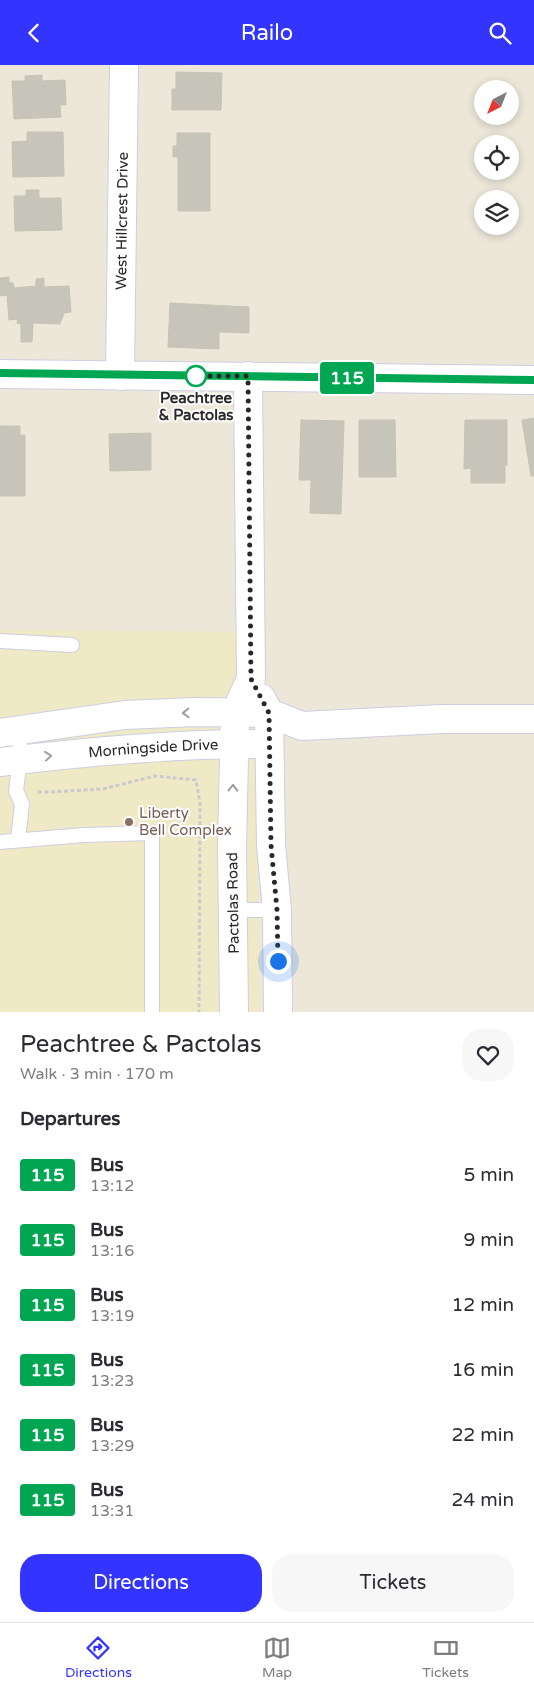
<!DOCTYPE html>
<meta charset="utf-8">
<style>
body{margin:0;font-family:"Varela Round",sans-serif;background:#f7f7f7;color:#2b2b33;height:100vh;display:flex;flex-direction:column;font-size:19px;white-space:nowrap}
*{box-sizing:border-box;margin:0}
p{font-size:16px;color:#7c7c81}
.icon{flex:none;width:28px;height:28px;fill:none;stroke:currentColor;stroke-width:2;stroke-linecap:round;stroke-linejoin:round}
.map{position:relative;height:947px;overflow:hidden}
.drawer{display:flex;flex-direction:column;background:#fff;flex:1}
.drawer>*{flex:none}
.badge{padding:0 10px;border-radius:4px;font-size:18px;line-height:32px}
.needle{width:32px;rotate:222deg}
.controls{position:absolute;left:474px;top:15px;display:grid;gap:10px}
.controls a{display:grid;place-items:center;width:45px;height:45px;border-radius:50%;background:#fff;box-shadow:0 2px 8px #0003;font-size:25px}
.you{position:absolute;width:25px;height:25px;margin:-12px;border:4px solid #fff;border-radius:50%;background:#1a73e8;box-shadow:0 0 0 8px #1a73e833}
.map>.badge{position:absolute;translate:-50% -50%;box-shadow:0 0 0 2px #fff}
h2{padding:0 20px;font-size:19px;line-height:45px}
.round{display:grid;place-items:center;flex:none;width:52px;height:52px;border-radius:20px;background:#f7f7f7}
.overview{display:flex;align-items:center;justify-content:space-between;height:85px;padding:0 20px}
h1{font-size:24px;font-weight:600;line-height:38px}
.cta{display:flex;gap:10px;margin-top:auto;padding:10px 20px}
.cta a{flex:1;height:58px;border-radius:20px;background:#3335ff;color:#fff;font-size:20px;font-weight:600;line-height:58px;text-align:center}
.cta a+a{background:#f7f7f7;color:#2b2b33}
ul{padding:0;list-style:none}
li{display:flex;align-items:center;gap:15px;height:65px;padding:0 20px}
li div{flex:1}
li b{display:block;font-size:19px}
li em{font-style:normal}
li .badge{min-width:55px;font-weight:700;text-align:center}
header{display:flex;justify-content:space-between;align-items:center;height:65px;padding:0 20px;background:#3335ff;color:#fff;font-size:22px;font-weight:600}
.menu{display:flex;justify-content:space-around;align-items:center;height:70px;border-top:1px solid #e1e1e2;background:#fff;font-size:14px;color:#7c7c81}
.menu a{display:grid;justify-items:center;gap:2px}
.menu .on{color:#3335ff}
.map>svg:first-child{display:block}
.education{fill:#efe9c6}
.building{fill:#c7c4b9;stroke:#c7c3b2}
.lines{fill:none;stroke-linecap:round;stroke-linejoin:round}
.lane-casing{stroke:#cecee3;stroke-width:16}
.street-casing{stroke:#cecee3;stroke-width:30}
.path{stroke:#cbcbcb;stroke-width:3;stroke-dasharray:4 2.5;stroke-linecap:butt}
.lane{stroke:#fff;stroke-width:14}
.street{stroke:#fff;stroke-width:28}
.oneway{stroke:#9e9e9e}
.line-casing{stroke:#fff;stroke-width:11}
.line{stroke:#00a651;stroke-width:8}
.walk{stroke:#282828;stroke-width:5;stroke-dasharray:0 9}
.stop-dot{fill:#fff;stroke:#00a651;stroke-width:2.5}
.education-dot{fill:#8d6e63;stroke:#fff;stroke-width:2}
.labels{text-anchor:middle;stroke-width:4;stroke-linejoin:round;paint-order:stroke}
.street-label{font-size:15px;fill:#282828;stroke:#fff}
.stop-label{font-size:15px;font-weight:bold;fill:#282828;stroke:#fff}
.education-label{font-size:15px;fill:#785e54;stroke:#fff;text-anchor:start}
</style>
<header><svg class="icon" aria-label="back" viewBox="0 0 24 24"><path d="M15 5l-7 7 7 7"/></svg>Railo<svg class="icon" aria-label="search" viewBox="0 0 24 24"><circle cx="10" cy="10" r="6"/><path d="M15 15l6 6"/></svg></header>
<div class="map">
<svg width="534" height="947" viewBox="0 0 534 947">
<rect width="100%" height="100%" fill="#ece7d9"/>
<!-- education -->
<polygon class="education" points="0,565 255,567 259,947 0,947"/>
<!-- building -->
<g class="building">
<polygon points="176,7 222,8 221,45 172,45 172,24 176,24"/>
<polygon points="42,10 42,16 65,15 66,40 60,40 61,52 14,54 12,16 25,16 25,11"/>
<polygon points="27,67 63,67 64,111 13,112 12,77 27,76"/>
<polygon points="177,68 210,68 210,146 178,146 178,92 173,92 173,81 177,81"/>
<polygon points="26,125 39,125 39,133 61,133 62,165 15,166 14,131 26,131"/>
<polygon points="9,212 9,218 13,218 14,223 36,221 36,214 44,213 44,222 69,221 71,247 64,248 60,259 33,258 32,277 21,277 21,259 17,258 18,254 9,255 7,230 0,231 0,213"/>
<polygon points="170,238 249,242 249,268 219,267 219,284 168,282"/>
<polygon points="534,353 534,411 531,411 522,355"/>
<polygon points="301,355 344,356 341,449 310,448 311,415 299,415"/>
<polygon points="359,355 395,355 396,412 359,412"/>
<polygon points="465,355 507,355 507,400 505,400 505,418 471,418 471,403 464,404"/>
<polygon points="0,361 20,361 20,370 25,370 25,431 0,431"/>
<polygon points="151,368 151,405 110,406 109,369"/>
</g>
<g class="lines">
<!-- lane casing -->
<g class="lane-casing">
<g id="lane">
<polyline points="0,576 72,580"/>
<polyline points="18,775 22,739 16,726 20,694 20,666"/>
<polyline points="0,777 84,770 152,768 152,947"/>
<polyline points="233,845 277,845"/>
</g>
</g>
<!-- street casing -->
<g class="street-casing">
<g id="street">
<polyline points="0,309 534,315"/>
<path id="s1" d="M 120,311 L 124,0"/>
<polyline points="261,633 269,648 271,780 277,845 278,947"/>
<polyline points="0,668 125,650 195,647 269,648 302,661 441,654 534,654"/>
<path id="s2" d="M 0,697 C 84,687 168,679 253,679"/>
<polyline points="234,947 232,782 235,648 251,614 248,311"/>
</g>
</g>
<!-- path -->
<polyline class="path" points="38,727 49,727 103,724 155,711 196,715 200,738 199,947"/>
<!-- lane -->
<use href="#lane" class="lane"/>
<!-- street -->
<use href="#street" class="street"/>
</g>
<!-- one-way arrows -->
<defs><path id="oneway-chevron" d="M-2-3.5L2.5 0L-2 3.5" fill="none" stroke-width="1.6" stroke-linecap="round" stroke-linejoin="round" transform="scale(1.25)"/></defs>
<g class="oneway">
<use href="#oneway-chevron" transform="translate(186 648) rotate(178)"/>
<use href="#oneway-chevron" transform="translate(48 691) rotate(-6)"/>
<use href="#oneway-chevron" transform="translate(233 723) rotate(-89)"/>
</g>
<g class="lines">
<!-- line casing -->
<g class="line-casing">
<polyline id="line" points="0,308 534,315"/>
</g>
<!-- line -->
<use href="#line" class="line"/>
<!-- walk -->
<polyline class="walk" points="196,311 194,311 248,311 251,614 269,648 271,780 277,845 278,896"/>
</g>
<!-- markers -->
<circle class="stop-dot" cx="196" cy="311" r="10"/>
<circle class="education-dot" cx="129" cy="757" r="5"/>
<g class="labels">
<!-- street labels -->
<g class="street-label">
<text dy="5" stroke="none"><textPath href="#s1" startOffset="155">West Hillcrest Drive</textPath></text>
<text dy="5" stroke="none"><textPath href="#s2" startOffset="154">Morningside Drive</textPath></text>
<text transform="translate(233 838) rotate(-91)" y="5">Pactolas Road</text>
</g>
<!-- stop labels -->
<g class="stop-label">
<text x="196" y="338">Peachtree<tspan x="196" dy="17">&amp; Pactolas</tspan></text>
</g>
<!-- education labels -->
<g class="education-label">
<text x="139" y="753">Liberty<tspan x="139" dy="17">Bell Complex</tspan></text>
</g>
</g>
</svg>
<div class="controls">
<a><svg class="needle" viewBox="-14 -14 28 28"><path d="M0-13l5 13h-10z" fill="#e53935"/><path d="M0 13l5-13h-10z" fill="#7c7c81"/></svg></a>
<a><svg class="icon" aria-label="locate" viewBox="0 0 24 24"><circle cx="12" cy="12" r="6"/><path d="M12 2v4M12 18v4M2 12h4M18 12h4"/></svg></a>
<a><svg class="icon" aria-label="layers" viewBox="0 0 24 24"><path d="M12 4l9 5-9 5-9-5zM3 14l9 5 9-5"/></svg></a>
</div>
<div class="you" style="left:278px;top:896px"></div>
<b class="badge" style="left:347px;top:313px;background:#00a651;color:#fff">115</b>
</div>
<section class="drawer">
<div class="overview"><div><h1>Peachtree &amp; Pactolas</h1><p>Walk · 3 min · 170 m</p></div><a class="round"><svg class="icon" aria-label="heart" viewBox="0 0 24 24"><path d="M12 20l-8-8c-3-5 5-10 8-4 3-6 11-1 8 4z"/></svg></a></div>
<h2>Departures</h2>
<ul>
<li><span class="badge" style="background:#00a651;color:#fff">115</span><div><b>Bus</b><p>13:12</p></div><em>5 min</em></li>
<li><span class="badge" style="background:#00a651;color:#fff">115</span><div><b>Bus</b><p>13:16</p></div><em>9 min</em></li>
<li><span class="badge" style="background:#00a651;color:#fff">115</span><div><b>Bus</b><p>13:19</p></div><em>12 min</em></li>
<li><span class="badge" style="background:#00a651;color:#fff">115</span><div><b>Bus</b><p>13:23</p></div><em>16 min</em></li>
<li><span class="badge" style="background:#00a651;color:#fff">115</span><div><b>Bus</b><p>13:29</p></div><em>22 min</em></li>
<li><span class="badge" style="background:#00a651;color:#fff">115</span><div><b>Bus</b><p>13:31</p></div><em>24 min</em></li>
</ul>
<div class="cta"><a>Directions</a><a>Tickets</a></div>
</section>
<nav class="menu">
<a class="on"><svg class="icon" aria-label="directions" viewBox="0 0 24 24"><path d="M12 3l9 9-9 9-9-9zM9 14v-3h6M13 9l2 2-2 2"/></svg>Directions</a>
<a><svg class="icon" aria-label="map" viewBox="0 0 24 24"><path d="M3 6l6-2 6 2 6-2v14l-6 2-6-2-6 2zM9 4v14M15 6v14"/></svg>Map</a>
<a><svg class="icon" aria-label="tickets" viewBox="0 0 24 24"><path d="M3 7h18v10H3zM15 7v10"/></svg>Tickets</a>
</nav>
